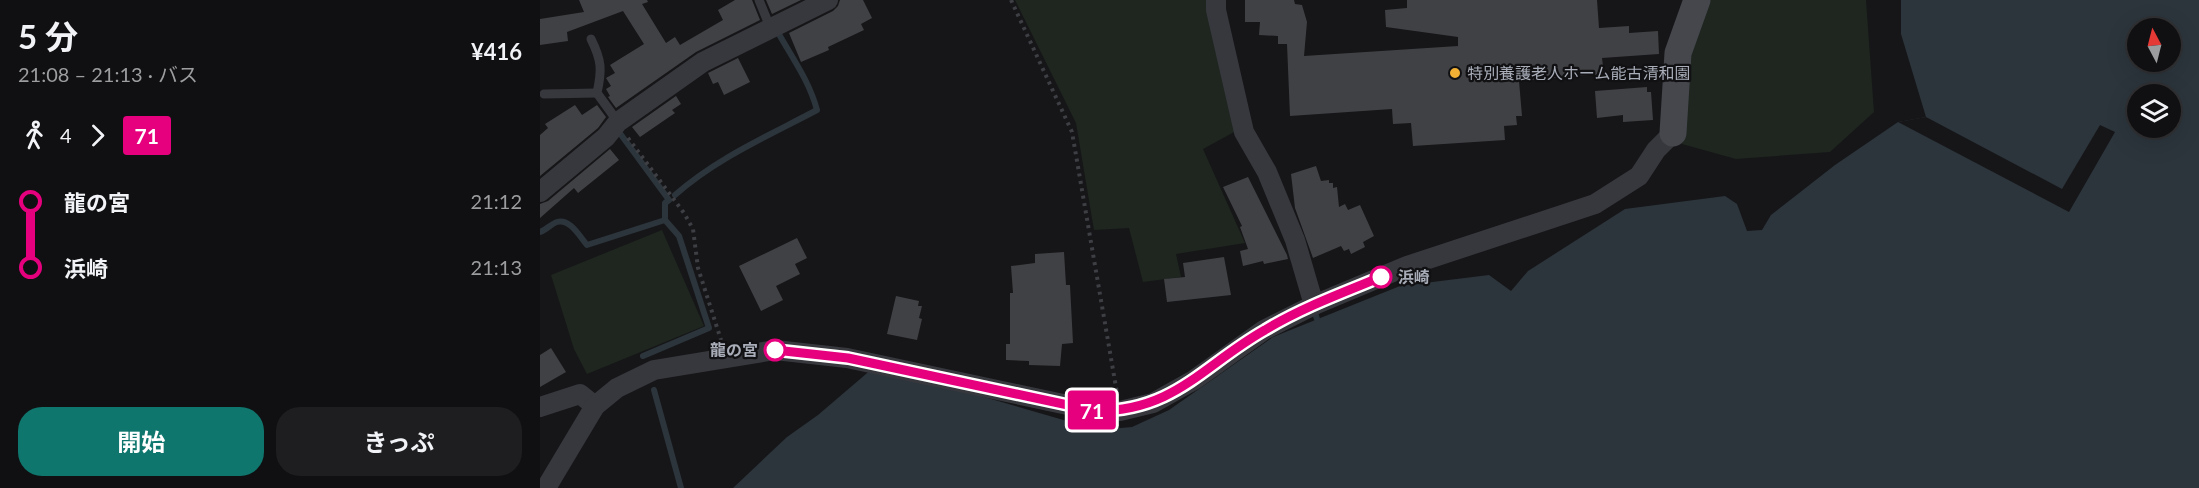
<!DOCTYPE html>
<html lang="ja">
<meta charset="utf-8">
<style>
body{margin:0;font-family:Lato,"Noto Sans JP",sans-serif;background:#1e1e20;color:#f1f3f6;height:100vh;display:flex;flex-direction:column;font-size:22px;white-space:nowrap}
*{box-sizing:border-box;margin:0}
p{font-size:20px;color:#9c9d9f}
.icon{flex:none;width:33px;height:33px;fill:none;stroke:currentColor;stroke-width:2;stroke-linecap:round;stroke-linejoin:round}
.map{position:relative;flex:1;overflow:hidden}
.drawer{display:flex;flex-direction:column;background:#101012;width:540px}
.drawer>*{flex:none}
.badge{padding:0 12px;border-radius:4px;font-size:21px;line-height:39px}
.needle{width:39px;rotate:353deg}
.tools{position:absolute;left:1587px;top:18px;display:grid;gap:12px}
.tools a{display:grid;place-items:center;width:54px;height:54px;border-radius:50%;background:#101012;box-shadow:0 6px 24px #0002,0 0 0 2px #303032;font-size:30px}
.map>.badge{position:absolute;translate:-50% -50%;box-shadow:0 0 0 3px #fff}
.legs{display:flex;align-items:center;gap:9px;height:66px;padding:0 18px;font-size:20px}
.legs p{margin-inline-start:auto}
.overview{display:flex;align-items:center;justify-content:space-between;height:102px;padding:0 18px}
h1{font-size:33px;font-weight:700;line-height:45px}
.action{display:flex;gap:12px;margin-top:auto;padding:12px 18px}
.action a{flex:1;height:69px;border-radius:24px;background:#0f766e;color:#fff;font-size:24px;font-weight:700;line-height:69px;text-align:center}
.action a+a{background:#1e1e20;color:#f1f3f6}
ul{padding:0 18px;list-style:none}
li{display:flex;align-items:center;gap:21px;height:66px;font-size:22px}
li i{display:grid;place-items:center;width:9px;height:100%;margin:0 8px;background:currentColor}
li i::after{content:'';width:15px;height:15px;margin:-8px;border:4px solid;border-radius:50%;background:#101012}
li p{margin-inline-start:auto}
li:first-child i{background:linear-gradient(#0000 50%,currentColor 0)}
li:last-child i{background:linear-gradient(currentColor 50%,#0000 0)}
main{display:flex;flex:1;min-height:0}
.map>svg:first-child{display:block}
.green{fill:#1e261f}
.water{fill:#2c353c;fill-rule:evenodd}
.pier{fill:#161618}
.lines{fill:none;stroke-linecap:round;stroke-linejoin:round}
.stream{stroke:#2c353c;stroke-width:6}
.building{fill:#404145}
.path{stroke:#3d3f44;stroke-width:4;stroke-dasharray:3 4.5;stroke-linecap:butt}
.lane{stroke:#37383d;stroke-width:9}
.street{stroke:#37383d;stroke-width:20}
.secondary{stroke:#45474d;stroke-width:27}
.line-1-casing{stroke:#fff;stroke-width:14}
.line-1{stroke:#e6007e;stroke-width:9}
.poi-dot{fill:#f2b134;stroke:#111113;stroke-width:2}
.stop-1-dot{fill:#fff;stroke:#e6007e;stroke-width:3}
.labels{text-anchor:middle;stroke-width:4.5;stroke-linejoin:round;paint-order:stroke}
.poi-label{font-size:16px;fill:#a8adb8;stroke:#111113;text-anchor:start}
.stop-label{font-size:16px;font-weight:bold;fill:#a8adb8;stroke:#111113;text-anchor:start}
</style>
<main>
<section class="drawer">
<div class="overview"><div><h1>5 分</h1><p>21:08 – 21:13 · バス</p></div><b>¥416</b></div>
<div class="legs"><svg class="icon" aria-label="walk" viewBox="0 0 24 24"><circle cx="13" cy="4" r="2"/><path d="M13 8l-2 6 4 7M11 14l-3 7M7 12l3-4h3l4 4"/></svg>4<svg class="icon" aria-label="forward" viewBox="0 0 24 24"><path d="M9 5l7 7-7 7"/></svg><b class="badge" style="background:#e6007e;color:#fff">71</b></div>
<ul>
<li><i style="color:#e6007e"></i><b>龍の宮</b><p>21:12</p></li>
<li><i style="color:#e6007e"></i><b>浜崎</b><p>21:13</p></li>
</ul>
<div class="action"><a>開始</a><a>きっぷ</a></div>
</section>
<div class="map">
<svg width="1659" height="488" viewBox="0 0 1659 488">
<rect width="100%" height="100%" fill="#161618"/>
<!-- green -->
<g class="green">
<polygon points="475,0 670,0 696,131 663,149 705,243 636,254 641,277 603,282 589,228 554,230 536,123"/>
<polygon points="1168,0 1326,0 1334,112 1290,152 1196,159 1142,144 1145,125 1146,60"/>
<polygon points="122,230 164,326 47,374 34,349 11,275"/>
</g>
<!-- water -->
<path class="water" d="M 1361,0 L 1659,0 L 1659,488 L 193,488 L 247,437 L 278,415 L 333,368 L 396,383 L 558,430 L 592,427 L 629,410 L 733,337 L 860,286 L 949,275 L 971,291 L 988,271 L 1085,209 L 1185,196 L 1197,204 L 1207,231 L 1222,230 L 1231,215 L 1295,165 L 1358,122 L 1386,117 L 1361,34 ZM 1598,28 L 1630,28 L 1630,62 L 1598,62 ZM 1598,94 L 1630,94 L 1630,128 L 1598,128 Z"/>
<!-- pier -->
<polygon class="pier" points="1386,117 1522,189 1560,125 1575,132 1529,212 1358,122"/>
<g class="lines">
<!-- stream -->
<g class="stream">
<polyline points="79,132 129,200 125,203 125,220 139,236 169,328 103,356"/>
<path d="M 135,195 C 177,158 228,136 277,110 C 269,80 251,56 236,29"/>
<path d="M 0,232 C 6,230 11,224 17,222 C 30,218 40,237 47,245 L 125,220"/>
<polyline points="775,313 777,319"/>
<polyline points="114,390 141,488"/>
</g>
</g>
<!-- building -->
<g class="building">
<polygon points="39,0 107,0 108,2 102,4 126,43 135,37 140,45 183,20 178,10 195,0 212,0 220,20 156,52 76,108 68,97 70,96 66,89 71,86 66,78 75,73 70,65 104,44 83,11 27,32 28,41 0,45 0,19 44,12"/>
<polygon points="226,0 261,0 232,14"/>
<polygon points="300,0 323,0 332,18 321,24 324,30 288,47 289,50 261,62 249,33 293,11 298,6"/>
<polygon points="705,0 754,0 755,4 762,5 767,22 764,56 918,46 918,37 846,27 845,10 867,8 867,0 1057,0 1059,28 1089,26 1089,33 1118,31 1119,54 1062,58 1064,74 979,81 982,116 976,116 977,125 964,126 965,140 873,146 871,123 853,124 852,109 750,116 747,44 738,44 738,36 719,35 720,22 705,22"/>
<polygon points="198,58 210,82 184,95 178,82 173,84 168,73"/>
<polygon points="1107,87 1107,92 1111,92 1113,120 1083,122 1083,115 1057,118 1055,91"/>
<polygon points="136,96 141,104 132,110 135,113 100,137 92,127"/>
<polygon points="35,105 42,115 57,105 66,117 58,128 0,176 0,135 8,128 5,124"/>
<polygon points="70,149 79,160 38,193 34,188 0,218 0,204 8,201"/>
<polygon points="776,166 781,181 789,180 789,183 793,183 793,188 797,187 799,207 805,204 808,210 820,205 834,236 823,242 825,247 811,254 809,249 804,251 801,246 773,258 755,208 751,174"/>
<polygon points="708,177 747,255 748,259 724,264 723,261 703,266 700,251 708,249 700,227 702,226 683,187"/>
<polygon points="257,238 267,258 255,264 260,274 236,286 243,300 221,311 199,266"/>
<polygon points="524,252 526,285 530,285 533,343 522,344 520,366 489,365 489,361 466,360 466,344 470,344 470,293 473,293 471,266 495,263 495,254"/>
<polygon points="684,257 691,295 627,302 624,279 645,277 643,263"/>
<polygon points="356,296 379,301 378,306 382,306 379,318 382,319 377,340 347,334"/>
<polygon points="11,348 26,372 0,387 0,355"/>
</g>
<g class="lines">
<!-- path -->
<g class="path">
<polyline points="471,0 532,132 577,393"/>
<polyline points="88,138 144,213 153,229 158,268 181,340"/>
</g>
<!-- lane -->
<g class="lane">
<polyline points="219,0 230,27"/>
<path d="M 51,39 C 62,61 62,70 57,93 L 78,122"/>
<polyline points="4,94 57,93"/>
</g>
<!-- street -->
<g class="street">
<polyline points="676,0 676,10 704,132 727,172 755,240 774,305"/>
<polyline points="0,192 66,137 78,122 163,62 288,0"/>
<polyline points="0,407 40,394 55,406"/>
<polyline points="6,488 55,406 77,388 114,370 235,350 307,358 556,411 580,411 613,403 654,380 724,330 774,305 867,266 1055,204 1099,176 1116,150 1133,133"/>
</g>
<!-- secondary -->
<polyline class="secondary" points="1133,133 1138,53 1157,0"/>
</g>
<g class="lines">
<!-- line-1 casing -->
<g class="line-1-casing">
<path id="line-1" d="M 235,350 L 308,358 L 556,411 C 635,411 663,365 725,330 C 761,308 802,293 841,277"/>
</g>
<!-- line-1 -->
<use href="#line-1" class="line-1"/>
</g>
<!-- markers -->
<circle class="poi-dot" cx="915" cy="73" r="6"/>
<g class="stop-1-dot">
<circle cx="841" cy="277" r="10"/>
<circle cx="235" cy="350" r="10"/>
</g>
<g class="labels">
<!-- poi labels -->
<g class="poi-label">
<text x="927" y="79">特別養護老人ホーム能古清和園</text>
</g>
<!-- stop labels -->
<g class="stop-label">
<text x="858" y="283">浜崎</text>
<text x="218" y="356" text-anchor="end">龍の宮</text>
</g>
</g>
</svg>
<div class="tools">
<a><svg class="needle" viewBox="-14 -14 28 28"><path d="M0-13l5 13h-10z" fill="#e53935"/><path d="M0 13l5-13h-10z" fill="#9c9d9f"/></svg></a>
<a><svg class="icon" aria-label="layers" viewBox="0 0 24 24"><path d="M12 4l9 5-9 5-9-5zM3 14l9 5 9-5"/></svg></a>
</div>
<b class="badge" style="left:552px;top:410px;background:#e6007e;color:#fff">71</b>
</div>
</main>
